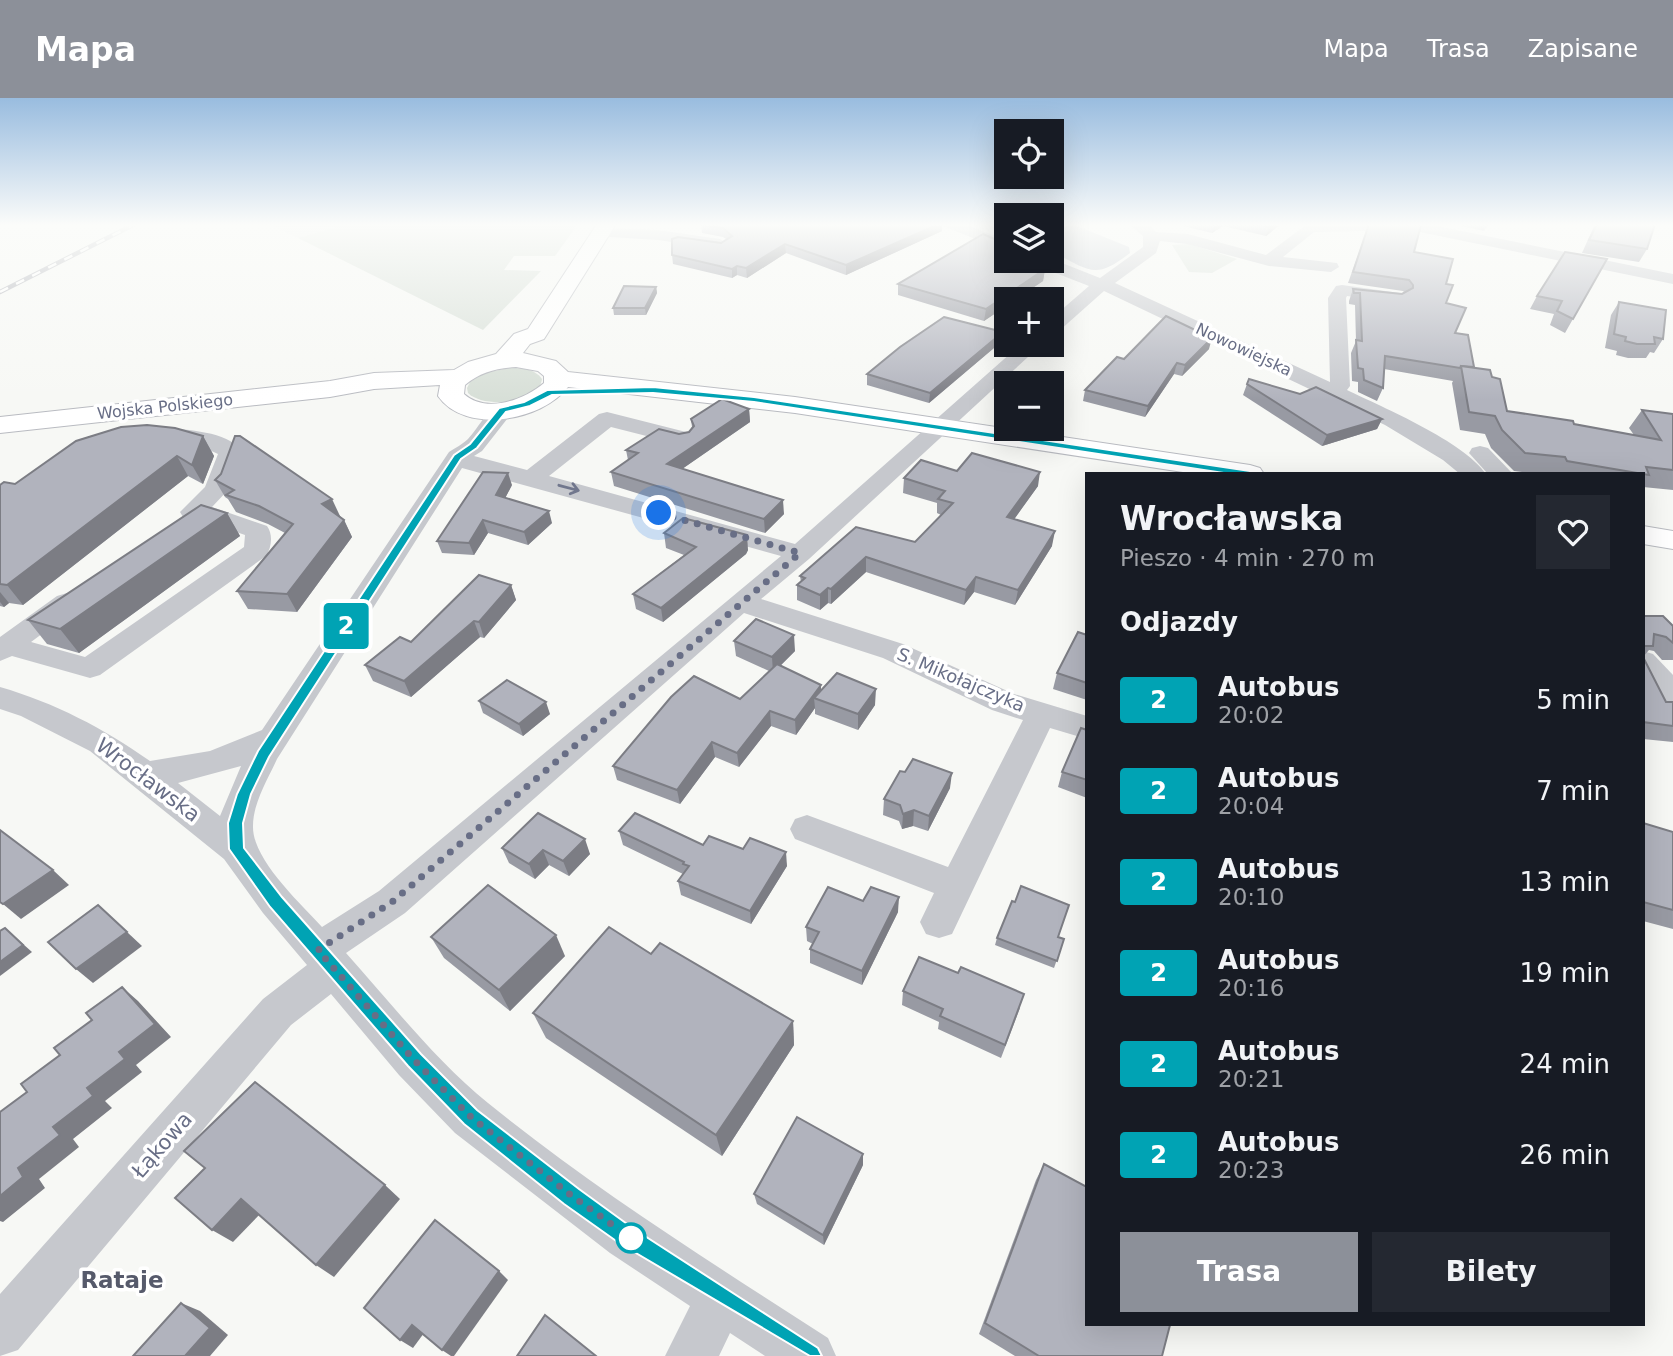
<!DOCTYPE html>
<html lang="pl">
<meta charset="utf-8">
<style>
body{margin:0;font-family:"DejaVu Sans",sans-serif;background:#242831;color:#f1f3f6;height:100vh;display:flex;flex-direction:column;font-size:26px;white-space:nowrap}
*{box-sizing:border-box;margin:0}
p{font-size:23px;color:#9ea1a6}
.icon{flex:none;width:38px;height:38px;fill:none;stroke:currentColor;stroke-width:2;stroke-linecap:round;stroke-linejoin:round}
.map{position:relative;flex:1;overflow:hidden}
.side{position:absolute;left:1085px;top:374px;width:560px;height:854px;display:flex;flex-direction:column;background:#171b24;border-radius:0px;box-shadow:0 7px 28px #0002}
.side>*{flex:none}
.badge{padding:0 14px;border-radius:5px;font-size:24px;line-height:46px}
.fabs{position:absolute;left:994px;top:21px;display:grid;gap:14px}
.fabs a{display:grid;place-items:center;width:70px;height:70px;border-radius:0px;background:#171b24;box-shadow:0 7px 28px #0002;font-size:35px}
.you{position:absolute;width:35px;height:35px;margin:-18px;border:5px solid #fff;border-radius:50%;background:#1a73e8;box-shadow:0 0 0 10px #1a73e833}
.map>.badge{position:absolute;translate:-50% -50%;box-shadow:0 0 0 4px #fff}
h2{padding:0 35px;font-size:26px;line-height:63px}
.round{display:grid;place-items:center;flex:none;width:74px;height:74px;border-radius:0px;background:#242831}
.overview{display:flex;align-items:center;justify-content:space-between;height:119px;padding:0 35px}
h1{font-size:33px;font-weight:800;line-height:52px}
.action{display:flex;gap:14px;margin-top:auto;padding:14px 35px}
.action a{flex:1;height:80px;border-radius:0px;background:#8c9099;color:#fff;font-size:28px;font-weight:800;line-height:80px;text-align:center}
.action a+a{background:#242831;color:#f1f3f6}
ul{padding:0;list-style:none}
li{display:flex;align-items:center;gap:21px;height:91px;padding:0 35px}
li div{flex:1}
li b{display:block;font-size:26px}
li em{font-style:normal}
li .badge{min-width:77px;font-weight:700;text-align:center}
header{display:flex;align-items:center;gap:42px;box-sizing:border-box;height:98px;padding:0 35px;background:#8c9099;color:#fff}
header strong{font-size:33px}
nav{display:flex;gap:38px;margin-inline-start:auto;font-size:24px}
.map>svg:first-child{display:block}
.built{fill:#e8e9e9}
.green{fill:#d7dfd7}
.water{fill:#c4c9d1}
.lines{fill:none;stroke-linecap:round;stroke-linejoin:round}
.major-casing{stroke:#b9bbc1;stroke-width:2}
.minor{fill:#c6c8cd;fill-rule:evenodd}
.major{fill:#fff;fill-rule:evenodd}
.rail-casing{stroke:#a9abb3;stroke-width:4.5}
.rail{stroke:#fff;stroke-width:2.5;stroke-dasharray:9;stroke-linecap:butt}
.wall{fill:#989aa3}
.shaded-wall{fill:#7c7d84}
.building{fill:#b1b3bd;stroke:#7c7d84;stroke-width:2}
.oneway{stroke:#71778d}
.line{fill:#00a3b4;stroke:#fff;stroke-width:2}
.walk{stroke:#686e86;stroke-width:7;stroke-dasharray:0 12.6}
.stop-dot{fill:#fff;stroke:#00a3b4;stroke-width:3.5}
.labels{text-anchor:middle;stroke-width:7;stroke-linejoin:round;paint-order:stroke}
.far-street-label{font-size:16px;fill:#686e86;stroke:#fff}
.street-label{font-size:18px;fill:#686e86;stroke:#fff}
.near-street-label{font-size:21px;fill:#686e86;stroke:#fff}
.near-neighbourhood-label{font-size:23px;font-weight:bold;fill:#565a6b;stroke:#fff}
</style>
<header>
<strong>Mapa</strong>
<nav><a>Mapa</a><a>Trasa</a><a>Zapisane</a></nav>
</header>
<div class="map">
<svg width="1673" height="1258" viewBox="0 0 1673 1258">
<rect width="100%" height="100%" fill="#f7f8f5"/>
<!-- built -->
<polygon class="built" points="268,126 346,126 298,140"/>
<!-- green -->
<g class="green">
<polygon points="346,126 578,126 555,158 514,158 504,172 541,173 483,232 298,140"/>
<polygon points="1189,146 1237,161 1212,175 1189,174 1172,147"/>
<path d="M 509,270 C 521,270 534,270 542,281 C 539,306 484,311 468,295 L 467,290 L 470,284 L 484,275 Z"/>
</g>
<!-- water -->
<path class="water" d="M 1052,126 L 1072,126 L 1129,149 L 1130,155 C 1094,183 1090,172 1052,154 Z"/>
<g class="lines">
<!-- major casing -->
<g class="major-casing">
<g id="major">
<path d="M 597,126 L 616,126 L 544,241 L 530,246 L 523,255 L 556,263 L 568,274 L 795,299 L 1250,367 L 1260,370 L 1264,376 L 1196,376 L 795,315 L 568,289 C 542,323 465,337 438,298 L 440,287 L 374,291 L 330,299 L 0,335 L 0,319 L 330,283 L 374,275 L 454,272 L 468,264 L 496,256 L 514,236 L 528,231 ZM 516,269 L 538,273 L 544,278 L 544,285 C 524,302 486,316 464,296 L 465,287 C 480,274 497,270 516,269 Z"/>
<polygon points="1643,428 1673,433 1673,451 1643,446"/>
</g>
</g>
<!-- minor -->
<g class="minor">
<polygon points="943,126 964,126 1006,142 1006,153 945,129"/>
<path d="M 1129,126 L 1148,126 L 1156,134 L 1188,136 L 1266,157 L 1307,126 L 1427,126 L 1673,176 L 1673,186 L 1410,132 L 1314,134 L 1283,159 L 1337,165 L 1339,169 L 1331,174 L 1269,168 L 1187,146 L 1160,143 L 1156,155 L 1115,185 L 1330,284 L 1328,200 L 1336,188 L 1342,187 L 1400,195 L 1403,199 L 1394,204 L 1347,198 L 1346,200 L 1350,288 L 1347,292 C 1384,310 1463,343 1486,376 L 1460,376 L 1443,362 L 1385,327 L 1104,193 L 1059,233 L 1052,235 L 1052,220 L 1089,188 L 1035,167 L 1033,163 L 1052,161 L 1100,180 L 1143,149 L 1143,138 Z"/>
<polygon points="600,130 658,132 720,141 728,146 720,151 658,142 594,138 592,135 594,132"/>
<path d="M 1020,247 L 1041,247 L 809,461 L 761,501 L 903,546 L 1014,596 L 1087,618 L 1087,641 L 1050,630 L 952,836 L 939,840 L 926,836 L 920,824 L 934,795 L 795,741 L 790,731 L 795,721 L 807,717 L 948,769 L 1023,622 L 992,612 L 883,560 L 744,515 L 405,815 L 346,855 C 391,905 435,962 488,1005 C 595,1092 712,1165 828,1240 L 836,1258 L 765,1258 L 730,1235 L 719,1258 L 665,1258 L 690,1208 L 610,1155 L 455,1035 L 399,977 L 331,896 L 291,927 L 18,1252 L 0,1258 L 0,1196 L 263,901 L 307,867 L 263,815 L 224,761 L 90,653 L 21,618 L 0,611 L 0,589 C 55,605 103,630 150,663 L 210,653 L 262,632 L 449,354 C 455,350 463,346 468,341 C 481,328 490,302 511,307 L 514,312 L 482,353 L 474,358 L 527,372 L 599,316 L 607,314 L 690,335 L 693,340 L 690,345 L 682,347 L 611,329 L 549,378 L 795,446 ZM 462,370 L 781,458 L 379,793 L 322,829 C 299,804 252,761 253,728 C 253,705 268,681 277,661 ZM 241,668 L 220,718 L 178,685 Z"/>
<path d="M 164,329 C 187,333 227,332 241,353 L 228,392 L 212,409 L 267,428 C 273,436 272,449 266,458 L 100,577 L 90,580 L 12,558 L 0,563 L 0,539 L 57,498 L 67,495 L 77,498 L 81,504 L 77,510 L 31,544 L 85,559 L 244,449 L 245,437 L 196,420 L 183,419 L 180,414 L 205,389 L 218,356 L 203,349 L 156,341 L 153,336 L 156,331 Z"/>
<polygon points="1480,348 1488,350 1513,376 1488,376 1469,355 1472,350"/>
<polygon points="1643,553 1653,556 1673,577 1673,608 1662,605 1643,583"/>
</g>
<!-- major -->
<use href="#major" class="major"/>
<!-- rail casing -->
<g class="rail-casing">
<polyline id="rail" points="0,194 135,126"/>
</g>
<!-- rail -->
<use href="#rail" class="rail"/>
</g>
<!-- wall -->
<g class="wall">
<polygon points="701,126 942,126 942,133 846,177 786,155 747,180 737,177 732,180 673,166 672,157 721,145 726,141 723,139 702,135"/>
<polygon points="1175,126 1281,126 1266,138 1223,128 1212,135"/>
<polygon points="1369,126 1414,154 1446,186 1446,205 1455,235 1474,269 1492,279 1507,313 1634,337 1629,330 1642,312 1673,316 1673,392 1643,389 1643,376 1540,376 1514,373 1491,350 1485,336 1460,332 1452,285 1453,283 1384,271 1383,290 1377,303 1358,294 1358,284 1352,283 1351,255 1356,243 1355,207 1349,206 1349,203 1353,191 1402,196 1404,194 1403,193 1348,185"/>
<polygon points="1457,126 1489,126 1484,133 1457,127"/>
<polygon points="1595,126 1655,126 1647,151 1639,164 1582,155"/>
<polygon points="1607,161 1565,235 1550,227 1554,216 1530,211 1537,198"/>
<polygon points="1033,169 1045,171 1043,183 984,223 898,197 898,186"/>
<polygon points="656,189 657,195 646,217 614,217 613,210"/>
<polygon points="1619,204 1663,241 1654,255 1650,254 1646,260 1628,260 1616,257 1617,253 1605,250 1611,217"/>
<polygon points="1003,234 1001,244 929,305 867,287 867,276"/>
<polygon points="1209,251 1182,278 1174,276 1145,319 1083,303 1085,292 1124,261"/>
<polygon points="1247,286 1382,321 1377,331 1322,348 1243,297"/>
<polygon points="749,311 750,324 682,371 784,416 765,435 614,388 611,374 628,362 626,352 689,334 692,329 691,321"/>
<polygon points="203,338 214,358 203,386 188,378 23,507 9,505 4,509 0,508 0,387 15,386"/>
<polygon points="957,373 1038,388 1014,421 1052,448 1015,507 974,494 964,507 866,474 831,506 828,505 820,512 797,502 797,487 801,484 800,478 915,444 941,417 937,415 937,405 903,395 904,380"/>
<polygon points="215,382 340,418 344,422 352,439 297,514 248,511 237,493 285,435 268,426 236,414 228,401 225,399"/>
<polygon points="512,387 505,400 552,425 528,447 488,435 474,457 442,455 437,443"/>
<polygon points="227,415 240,438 79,555 47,546 28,522"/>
<polygon points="664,435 748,452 746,456 663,524 636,511 633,496 684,457 666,450"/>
<polygon points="511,487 516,502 484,540 480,539 411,599 373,583 365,567 411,544"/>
<polygon points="1643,518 1673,528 1673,562 1662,562 1654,553 1649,552 1643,559 1666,604 1673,604 1673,644 1643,641"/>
<polygon points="1087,537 1087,602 1053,591 1057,575"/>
<polygon points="734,543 795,553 781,567 821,593 875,607 858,632 815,616 815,610 796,637 771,628 739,669 715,659 680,706 617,682 613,668 740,601 769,573 736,558"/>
<polygon points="479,603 550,616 523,638 483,615"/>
<polygon points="1087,632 1087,700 1058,689 1062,674"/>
<polygon points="905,674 950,690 928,733 913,728 902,731 899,723 883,717 884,701"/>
<polygon points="538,715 590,756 569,778 549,767 535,781 509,765 502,750"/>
<polygon points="1643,725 1673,734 1673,831 1643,823"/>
<polygon points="619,733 703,747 787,768 751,826 681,797 678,783 683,776 623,747"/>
<polygon points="863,803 898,814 862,887 810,865 810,851 813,846 807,843 806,829"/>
<polygon points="431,839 565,858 510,913 444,860"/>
<polygon points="1058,839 1064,841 1054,870 995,847 997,840"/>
<polygon points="651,856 793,923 794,947 722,1058 546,940 533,915"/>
<polygon points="958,875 1020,910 1001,960 938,931 939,924 902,907 903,893"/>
<polygon points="1044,1066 1162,1258 1015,1258 979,1236 1036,1082"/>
<polygon points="863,1067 824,1147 757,1106 754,1096"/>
</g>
<!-- shaded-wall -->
<g class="shaded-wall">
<polygon points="939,126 942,126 942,133 846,177 846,167"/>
<polygon points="1215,126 1223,126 1223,128 1212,135"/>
<polygon points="1273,126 1281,126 1266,138 1269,129"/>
<polygon points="785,146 786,155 747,180 746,170"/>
<polygon points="1021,163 1034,163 1033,169 1016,165"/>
<polygon points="737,168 737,177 732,180 732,171"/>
<polygon points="1045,171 1043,183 1016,201 1006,201 1006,208 984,223 986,211"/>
<polygon points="656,189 657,195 646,217 645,210"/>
<polygon points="1003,234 1001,244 929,305 930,295"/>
<polygon points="1212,240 1209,251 1182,278 1185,267"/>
<polygon points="1177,265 1174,276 1145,319 1148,308"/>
<polygon points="749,311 750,324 669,380 667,366"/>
<polygon points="1382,321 1377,331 1322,348 1327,337"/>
<polygon points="203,338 214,358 203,386 192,367"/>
<polygon points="177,358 188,378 23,507 7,487"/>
<polygon points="1040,374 1038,388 1005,434 1007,419"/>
<polygon points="508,375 512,387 500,410 496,397"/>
<polygon points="332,401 340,418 330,423 322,406"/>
<polygon points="783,402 784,416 765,435 764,421"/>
<polygon points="549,413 552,425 528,447 524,434"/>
<polygon points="227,415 240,438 79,555 60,531"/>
<polygon points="344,422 352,439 297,514 287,496"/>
<polygon points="483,422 488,435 474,457 469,445"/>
<polygon points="1055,433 1052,448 1015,507 1018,492"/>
<polygon points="747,437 748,452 746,456 663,524 661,510"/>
<polygon points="866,459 866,474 831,506 831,491"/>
<polygon points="976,479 974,494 964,507 966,492"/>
<polygon points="511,487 516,502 484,540 479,524"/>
<polygon points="828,490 828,505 820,512 820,497"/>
<polygon points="0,494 9,505 4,509 0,504"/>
<polygon points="474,523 480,539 411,599 404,583"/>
<polygon points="794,537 795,553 773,575 772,559"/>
<polygon points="821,587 821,601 814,600 815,610 796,637 795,622"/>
<polygon points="876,591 875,607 858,632 858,616"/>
<polygon points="546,604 550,616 523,638 519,626"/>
<polygon points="770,613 771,628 739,669 737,655"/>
<polygon points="712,644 715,659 680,706 677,692"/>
<polygon points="952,675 950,690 928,733 929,718"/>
<polygon points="914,712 913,728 902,731 903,716"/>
<polygon points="585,741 590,756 569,778 563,763"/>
<polygon points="543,752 549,767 535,781 529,766"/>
<polygon points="786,754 787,768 751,826 750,813"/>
<polygon points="53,772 69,787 21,821 3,806"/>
<polygon points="899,799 898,814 862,887 862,873"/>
<polygon points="5,830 32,854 0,878 0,864"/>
<polygon points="127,834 142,848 93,885 76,871"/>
<polygon points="556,837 565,858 510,913 499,892"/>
<polygon points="122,889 138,903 171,939 136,967 142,974 105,1003 112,1010 73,1041 79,1049 39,1081 45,1090 3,1124 0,1123 0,1098 18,1070 119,954"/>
<polygon points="793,923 794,947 722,1058 716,1037"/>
<polygon points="863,1056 863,1067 824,1147 823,1137"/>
<polygon points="385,1087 400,1101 334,1179 316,1167"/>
<polygon points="241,1101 262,1114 233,1144 212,1132"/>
<polygon points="499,1173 508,1182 454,1258 451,1258 442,1252"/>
<polygon points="181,1205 200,1213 228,1237 210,1258 185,1258"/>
<polygon points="412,1227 424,1235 413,1250 400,1242"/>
</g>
<!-- building -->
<g class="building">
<polygon points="702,126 939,126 846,167 785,146 746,170 737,168 732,171 672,157 672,141 678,139 721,145 732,138 723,130 701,127"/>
<polygon points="1256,126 1273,126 1269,129"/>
<polygon points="1369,126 1411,126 1421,127 1414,154 1453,161 1446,186 1453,187 1446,205 1466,210 1455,235 1468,237 1474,269 1461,268 1460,270 1385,258 1383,290 1364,282 1363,271 1358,270 1356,242 1362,243 1360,195 1354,195 1353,191 1402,196 1413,190 1413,187 1409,182 1353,174"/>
<polygon points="1597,126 1655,126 1647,151 1589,142"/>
<polygon points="983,136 1006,146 1006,163 1021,163 1016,165 1045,171 986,211 898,186"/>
<polygon points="1565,154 1607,161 1573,221 1557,213 1562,203 1537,198"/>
<polygon points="624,188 656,189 645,210 613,210"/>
<polygon points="1619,204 1666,212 1663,241 1654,239 1655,246 1637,246 1625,243 1626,239 1614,236"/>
<polygon points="1166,218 1212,240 1185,267 1177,265 1148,308 1085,292 1117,259 1124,261"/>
<polygon points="944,219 1003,234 930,295 867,276 900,249"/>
<polygon points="1461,268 1490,272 1492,279 1500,281 1507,313 1573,323 1574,326 1661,342 1642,312 1673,316 1673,372 1646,369 1649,377 1567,363 1565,359 1525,355 1502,332 1495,318 1469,314"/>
<polygon points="1249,281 1300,296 1316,289 1382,321 1327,337 1247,286"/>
<polygon points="722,301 749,311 667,366 783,402 764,421 611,374 638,355 626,352 659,331 679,336 689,334 694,328 691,321"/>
<polygon points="147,327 175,330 203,338 192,367 177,358 7,487 0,486 0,387 4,384 15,386 76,343 121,329"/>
<polygon points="235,338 240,338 332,401 322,406 344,422 287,496 237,493 293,426 259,408 226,397 234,392 215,382 221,376"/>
<polygon points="972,355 1040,374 1007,419 1055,433 1018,492 976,479 966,492 866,459 831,491 828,490 820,497 797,487 805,480 800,478 856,429 915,444 953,405 938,401 945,393 904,380 921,362 957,373"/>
<polygon points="483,374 508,375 496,397 549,413 524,434 483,422 469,445 437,443"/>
<polygon points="201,407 227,415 60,531 28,522"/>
<polygon points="683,420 747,437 745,442 661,510 633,496 696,449 664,435"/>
<polygon points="479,477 511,487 479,524 474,523 404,583 365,567 400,539 411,544"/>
<polygon points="1643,518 1663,518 1673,528 1673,545 1666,539 1654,536 1653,548 1643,548"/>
<polygon points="756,521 794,537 772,559 734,543"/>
<polygon points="1078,534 1087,537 1087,585 1057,575"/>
<polygon points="1643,559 1666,604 1673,604 1673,628 1643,624"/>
<polygon points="777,566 821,587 795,622 770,613 737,655 712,644 677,692 613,668 671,599 694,578 740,601"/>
<polygon points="837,575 876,591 858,616 814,600"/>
<polygon points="507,582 546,604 519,626 479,603"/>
<polygon points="1081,630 1087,632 1087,682 1062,674"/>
<polygon points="913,661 952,675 929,718 914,712 903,716 900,707 884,701 900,673 905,674"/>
<polygon points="538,715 585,741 563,763 543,752 529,766 502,750"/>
<polygon points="635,715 703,747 709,738 743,751 750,740 786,754 750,813 678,783 689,768 683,766 684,764 619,733"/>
<polygon points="1643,725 1673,734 1673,812 1643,804"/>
<polygon points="0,732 53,772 3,806 0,804"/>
<polygon points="488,787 556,837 499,892 431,839"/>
<polygon points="1021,788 1069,807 1058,839 1064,841 1057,863 997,840 1012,803 1015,804"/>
<polygon points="828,789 863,803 871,789 899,799 862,873 810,851 819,834 806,829"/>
<polygon points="98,807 127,834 76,871 48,844"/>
<polygon points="609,829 651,856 660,845 793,923 716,1037 533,915"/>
<polygon points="5,830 23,847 0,864 0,833"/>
<polygon points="919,859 958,875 961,869 1024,896 1005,947 940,918 943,911 903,893"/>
<polygon points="122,889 155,926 119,954 125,961 87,990 93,998 53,1029 60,1037 18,1070 23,1079 0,1098 0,1014 27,994 21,986 60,957 54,950 92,922 86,915"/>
<polygon points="255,984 385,1087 316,1167 241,1101 212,1132 175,1100 205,1070 184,1053"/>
<polygon points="797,1019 863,1056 823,1137 754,1096"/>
<polygon points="1044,1066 1087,1089 1087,1227 1170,1227 1162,1258 1039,1258 985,1225"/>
<polygon points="435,1122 499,1173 442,1252 412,1227 400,1242 364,1210"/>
<polygon points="181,1205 210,1230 185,1258 133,1258"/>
<polygon points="545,1217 596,1258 517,1258"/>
</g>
<!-- one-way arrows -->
<defs><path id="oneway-shaft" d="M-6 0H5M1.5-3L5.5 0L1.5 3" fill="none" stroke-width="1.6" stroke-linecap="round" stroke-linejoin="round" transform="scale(1.75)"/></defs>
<use class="oneway" href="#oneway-shaft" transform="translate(569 390) rotate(15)"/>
<!-- sky -->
<linearGradient id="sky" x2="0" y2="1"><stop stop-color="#99bcdf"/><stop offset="0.42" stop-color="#fbfcfa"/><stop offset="1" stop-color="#fbfcfa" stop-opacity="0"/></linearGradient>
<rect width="1673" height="302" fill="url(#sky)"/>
<!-- line -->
<polygon class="line" points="653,289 754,299 1250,373 1255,376 1250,379 754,304 653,295 552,297 530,308 506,314 477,350 461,361 269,659 251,696 243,725 244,750 282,799 421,956 477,1012 579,1091 634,1131 818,1250 822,1258 810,1258 619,1145 564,1106 464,1026 408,968 270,809 229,751 228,725 237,696 258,653 454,357 470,346 499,310 524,304 547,292"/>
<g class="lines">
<!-- walk -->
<polyline class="walk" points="631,1140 572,1098 471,1019 414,962 318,852 392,804 800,455 659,415"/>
</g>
<!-- markers -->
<circle class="stop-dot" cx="631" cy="1140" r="14"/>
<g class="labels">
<!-- far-street labels -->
<g class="far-street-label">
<text transform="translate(1244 251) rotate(25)" y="6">Nowowiejska</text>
<text transform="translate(165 308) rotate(-6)" y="6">Wojska Polskiego</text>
</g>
<!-- street labels -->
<g class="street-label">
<text transform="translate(961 582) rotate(23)" y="6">S. Mikołajczyka</text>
</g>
<!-- near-street labels -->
<g class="near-street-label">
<text transform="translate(148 682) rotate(37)" y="7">Wrocławska</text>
<text transform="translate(162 1047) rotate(-49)" y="7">Łąkowa</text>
</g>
<!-- near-neighbourhood labels -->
<g class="near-neighbourhood-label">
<text x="122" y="1190">Rataje</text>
</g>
</g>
</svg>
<div class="fabs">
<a><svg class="icon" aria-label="locate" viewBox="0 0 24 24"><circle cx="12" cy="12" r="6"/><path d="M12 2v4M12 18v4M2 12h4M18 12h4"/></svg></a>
<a><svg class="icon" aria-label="layers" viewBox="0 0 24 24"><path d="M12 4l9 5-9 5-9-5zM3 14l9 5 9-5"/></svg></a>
<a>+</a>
<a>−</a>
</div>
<div class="you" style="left:659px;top:415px"></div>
<b class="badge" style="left:346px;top:528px;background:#00a3b4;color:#fff">2</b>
<section class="side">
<div class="overview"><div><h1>Wrocławska</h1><p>Pieszo · 4 min · 270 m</p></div><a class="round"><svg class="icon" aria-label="heart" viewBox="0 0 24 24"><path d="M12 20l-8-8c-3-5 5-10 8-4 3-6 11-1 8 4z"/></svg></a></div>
<h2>Odjazdy</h2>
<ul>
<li><span class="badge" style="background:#00a3b4;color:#fff">2</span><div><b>Autobus</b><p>20:02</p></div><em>5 min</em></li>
<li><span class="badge" style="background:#00a3b4;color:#fff">2</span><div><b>Autobus</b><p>20:04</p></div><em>7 min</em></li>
<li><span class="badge" style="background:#00a3b4;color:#fff">2</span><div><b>Autobus</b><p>20:10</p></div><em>13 min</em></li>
<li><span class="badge" style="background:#00a3b4;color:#fff">2</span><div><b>Autobus</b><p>20:16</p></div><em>19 min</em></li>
<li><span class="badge" style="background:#00a3b4;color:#fff">2</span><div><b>Autobus</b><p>20:21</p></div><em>24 min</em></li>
<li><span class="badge" style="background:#00a3b4;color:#fff">2</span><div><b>Autobus</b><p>20:23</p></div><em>26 min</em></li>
</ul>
<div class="action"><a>Trasa</a><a>Bilety</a></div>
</section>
</div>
